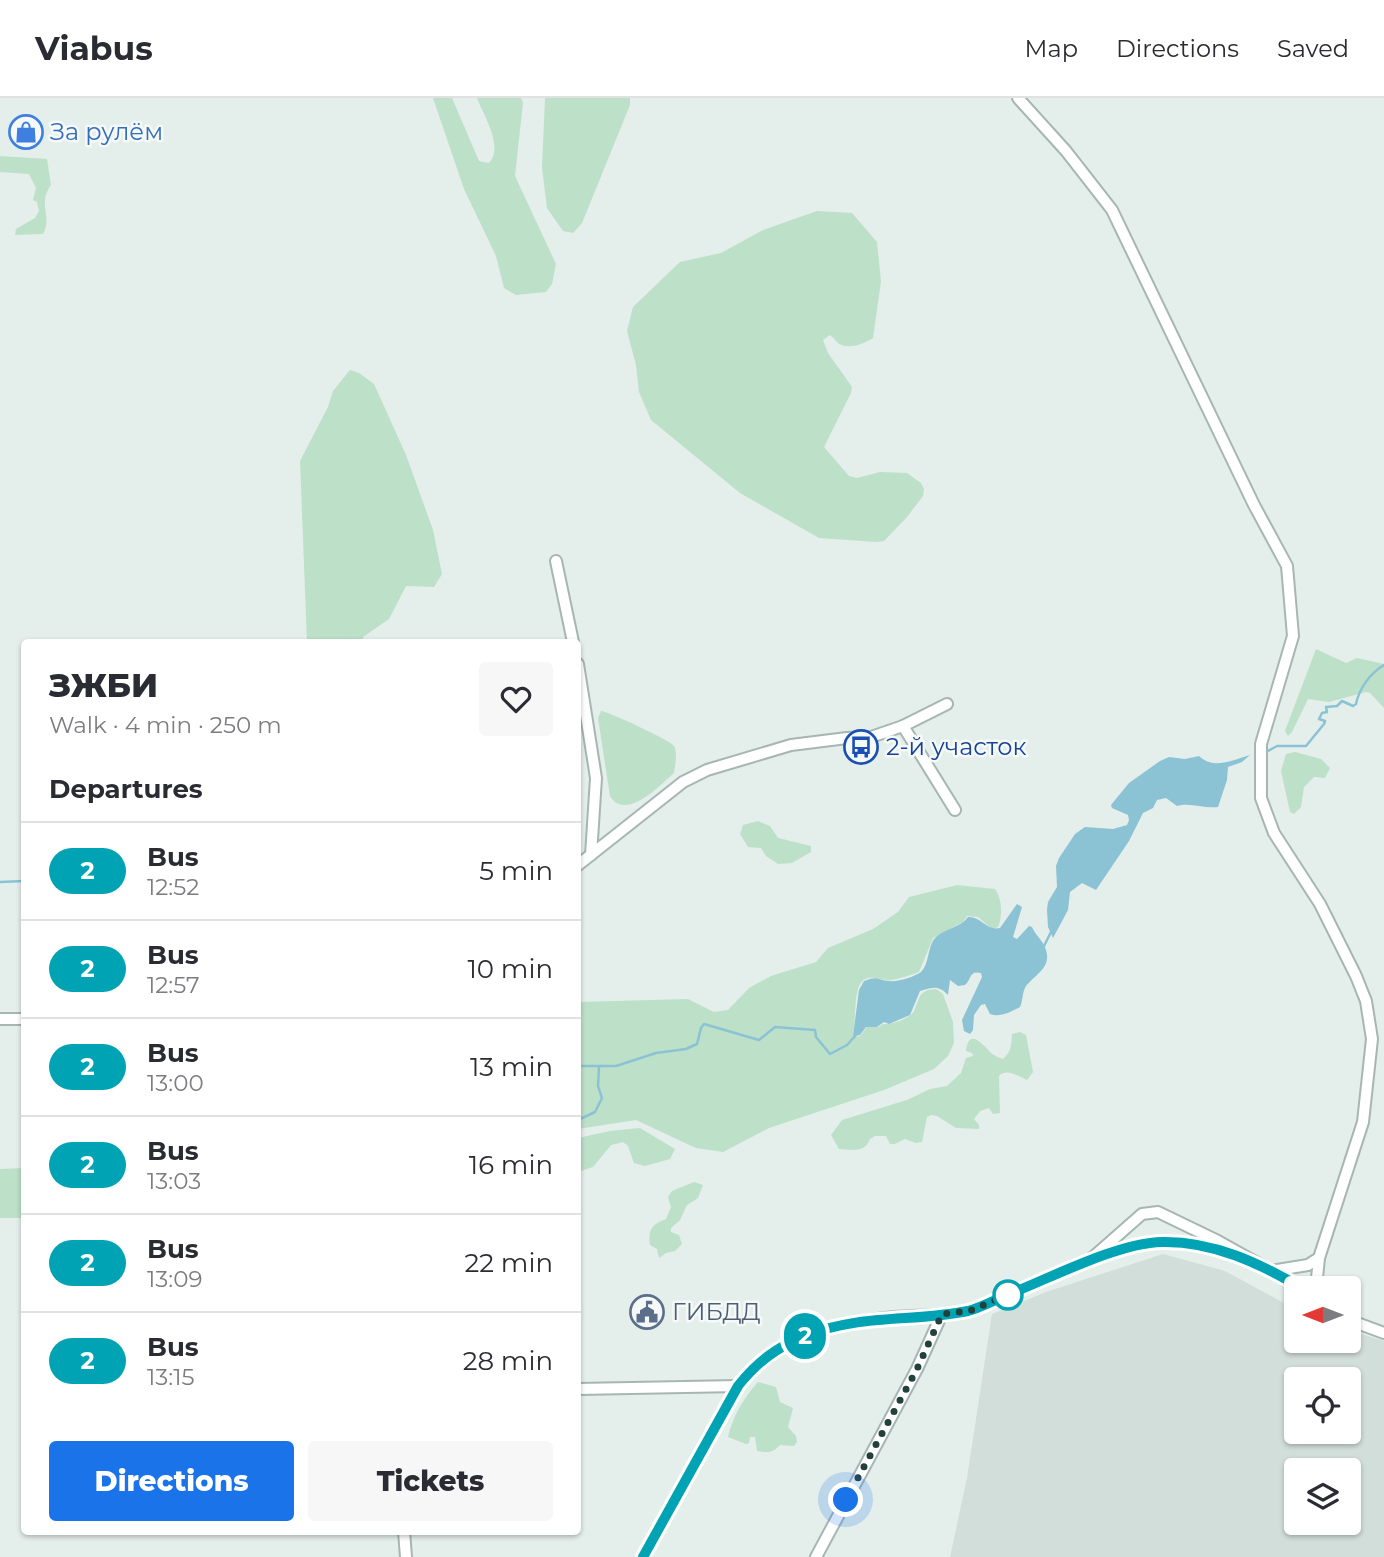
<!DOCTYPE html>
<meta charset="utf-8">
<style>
body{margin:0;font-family:Montserrat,sans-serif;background:#f7f7f7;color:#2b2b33;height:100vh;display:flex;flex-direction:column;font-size:26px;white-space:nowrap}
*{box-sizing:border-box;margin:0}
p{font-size:23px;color:#7c7c81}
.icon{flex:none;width:38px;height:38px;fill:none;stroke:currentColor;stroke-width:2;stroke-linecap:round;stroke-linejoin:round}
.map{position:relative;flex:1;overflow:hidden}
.panel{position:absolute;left:21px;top:541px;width:560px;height:896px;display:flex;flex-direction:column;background:#fff;border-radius:7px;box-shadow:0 2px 5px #0004}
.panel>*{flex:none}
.badge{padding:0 14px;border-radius:23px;font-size:24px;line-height:46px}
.needle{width:46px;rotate:270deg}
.controls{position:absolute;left:1284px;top:1178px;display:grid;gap:14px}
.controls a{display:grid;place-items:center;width:77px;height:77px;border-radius:7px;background:#fff;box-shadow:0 2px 5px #0004;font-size:35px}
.you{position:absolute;width:35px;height:35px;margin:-18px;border:5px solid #fff;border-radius:50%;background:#1a73e8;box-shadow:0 0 0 10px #1a73e833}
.map>.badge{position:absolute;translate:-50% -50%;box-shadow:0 0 0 4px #fff}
h2{padding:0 28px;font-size:26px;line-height:63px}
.round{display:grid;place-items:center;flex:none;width:74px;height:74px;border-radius:7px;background:#f7f7f7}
.head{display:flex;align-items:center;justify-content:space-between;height:119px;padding:0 28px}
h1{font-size:33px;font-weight:800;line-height:52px}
.button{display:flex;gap:14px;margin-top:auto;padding:14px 28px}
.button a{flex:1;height:80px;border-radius:7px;background:#1a73e8;color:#fff;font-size:28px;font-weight:800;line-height:80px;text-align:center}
.button a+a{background:#f7f7f7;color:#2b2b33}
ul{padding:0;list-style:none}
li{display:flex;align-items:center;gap:21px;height:98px;padding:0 28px;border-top:2px solid #e1e1e2}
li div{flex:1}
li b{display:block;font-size:26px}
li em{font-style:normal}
li .badge{min-width:77px;font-weight:700;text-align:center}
header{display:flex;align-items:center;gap:42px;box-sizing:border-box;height:98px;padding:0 35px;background:#fff;border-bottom:2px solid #e1e1e2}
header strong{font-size:33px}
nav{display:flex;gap:38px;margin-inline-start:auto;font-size:24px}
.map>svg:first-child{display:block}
.built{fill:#d2deda;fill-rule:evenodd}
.green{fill:#bde0c9}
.water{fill:#8bc3d5}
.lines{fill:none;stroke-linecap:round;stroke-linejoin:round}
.stream{stroke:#8bc3d5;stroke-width:2.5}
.minor-casing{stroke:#a6b7b3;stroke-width:14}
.minor{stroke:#fff;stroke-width:10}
.line-casing{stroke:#fff;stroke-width:16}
.line{stroke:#00a3b4;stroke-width:10}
.walk{stroke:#23413b;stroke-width:7;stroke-dasharray:0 12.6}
.stop-dot{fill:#fff;stroke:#00a3b4;stroke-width:3.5}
.labels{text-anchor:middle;stroke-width:5;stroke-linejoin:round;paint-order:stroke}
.shop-label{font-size:24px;fill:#366cbe;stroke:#f5faf8;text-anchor:start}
.transit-label{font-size:24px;fill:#164399;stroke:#f5faf8;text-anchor:start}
.service-label{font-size:24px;fill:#4e5e75;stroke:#f5faf8;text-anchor:start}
</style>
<header>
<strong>Viabus</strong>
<nav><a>Map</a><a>Directions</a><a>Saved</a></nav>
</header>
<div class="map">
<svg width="1384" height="1459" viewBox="0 0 1384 1459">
<rect width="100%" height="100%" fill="#e4eeeb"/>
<!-- built -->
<path class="built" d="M 1163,1156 L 1225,1173 L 1297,1212 L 1297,1242 L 1349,1242 L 1349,1232 L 1384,1243 L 1384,1459 L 950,1459 L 967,1380 L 992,1216 L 1046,1194 ZM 1297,1281 L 1349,1281 L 1349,1334 L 1297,1334 ZM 1297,1372 L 1349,1372 L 1349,1424 L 1297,1424 Z"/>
<!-- green -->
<g class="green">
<path d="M 433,0 L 452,0 L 479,63 L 489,65 C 504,49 484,18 477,0 L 521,0 L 523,5 L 515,78 L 556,166 L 552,186 L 546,194 L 516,197 L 504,190 L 496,158 L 464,91 Z"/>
<polygon points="545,0 630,0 630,7 582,125 573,135 563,133 547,110 542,70"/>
<path d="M 0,58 L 47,61 L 51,87 C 37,106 53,118 43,136 L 15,137 L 16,131 L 35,120 L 39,113 L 37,104 L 33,102 L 36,90 L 29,76 L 0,74 Z"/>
<path d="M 817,113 L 852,115 L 877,144 L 881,183 L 873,240 C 864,246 848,252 838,245 C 835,242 833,239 830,237 L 823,242 L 828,255 L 852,289 L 851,295 L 824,349 L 849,378 L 857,380 L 880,374 L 907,375 L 921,385 L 924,391 L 923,398 L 907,419 L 884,443 L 876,444 L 819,440 L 740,395 L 651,322 L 639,294 L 636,267 L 627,233 L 633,209 L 680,164 L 721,155 L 763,132 Z"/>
<polygon points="350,272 359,275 374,286 406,357 433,432 442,476 434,489 406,488 389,521 363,539 363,544 307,544 300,363 328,309 333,293"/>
<polygon points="1316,551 1346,565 1357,560 1384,566 1384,610 1370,595 1366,594 1329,604 1308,601 1292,634 1288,638 1285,633"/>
<path d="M 601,613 C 607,613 672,643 674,648 C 678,655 675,667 674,675 C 660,687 626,724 610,698 L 598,620 Z"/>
<polygon points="1295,654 1321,661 1330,670 1325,680 1314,679 1304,689 1301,709 1294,716 1290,714 1281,673 1286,656"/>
<polygon points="758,723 770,728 778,740 811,748 811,754 792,765 778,766 766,758 761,750 748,749 740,736 743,727"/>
<path d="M 957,787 L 995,791 C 1002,801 1003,817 998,829 L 992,831 L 978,819 L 967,818 L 963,824 L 933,840 L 919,874 C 910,877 900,881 891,882 C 879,883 864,872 858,891 C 854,905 856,921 853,936 L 855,939 L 860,938 L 867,929 L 879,929 L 883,926 C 892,927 909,921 914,913 C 920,900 918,892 936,891 L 943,896 L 953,924 L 954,945 L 948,958 L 934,971 L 884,992 L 769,1030 L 723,1054 L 696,1050 L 636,1022 L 578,1031 L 578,904 L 688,901 L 714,914 L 728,912 L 749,890 L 771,878 L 816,864 L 828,850 L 873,831 L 898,814 L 909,799 Z"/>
<path d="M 1020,934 L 1026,937 L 1033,974 L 1027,982 C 1018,978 1006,970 999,978 L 1000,1015 L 993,1016 L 989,1010 L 980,1013 L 974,1021 L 979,1027 L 979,1031 L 956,1030 L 937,1018 L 931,1017 L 927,1019 L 922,1044 L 916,1045 L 905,1041 L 895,1046 L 890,1046 L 886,1038 L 875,1038 L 870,1041 C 865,1055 853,1052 839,1051 L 831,1037 L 842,1022 L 907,1002 L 930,991 L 947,988 L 961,975 L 966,960 L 973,958 L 972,955 L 966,953 C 969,928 984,948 991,955 C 993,957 1000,960 1003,961 C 1012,953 1011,947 1012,936 Z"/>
<polygon points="640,1030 675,1051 670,1061 645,1068 634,1065 628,1048 623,1044 611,1047 593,1069 578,1074 578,1040 610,1033"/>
<polygon points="24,1070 24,1120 0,1120 0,1071"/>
<path d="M 694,1084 L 703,1087 L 698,1100 L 687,1107 L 680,1122 L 671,1130 L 671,1134 L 679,1137 L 682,1146 L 675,1153 L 666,1155 L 659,1160 L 657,1151 L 650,1147 C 648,1132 652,1126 666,1121 L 671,1109 L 668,1099 L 672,1093 Z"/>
<path d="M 758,1284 L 776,1289 L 780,1304 L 793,1310 L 788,1329 L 796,1338 L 797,1344 L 794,1348 L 780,1347 C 773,1355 768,1355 757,1353 L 755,1339 L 750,1339 L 749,1345 L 746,1346 L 728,1339 C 733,1317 744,1300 758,1284 Z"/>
</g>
<!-- water -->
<g class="water">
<path d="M 1250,657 L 1242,664 L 1228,669 L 1227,682 L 1218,709 C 1203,711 1191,704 1177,708 L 1166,700 L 1157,702 L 1153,710 L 1143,715 L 1129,743 L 1096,792 L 1082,785 L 1070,794 L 1068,812 L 1053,840 L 1048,829 L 1047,812 L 1048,804 L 1057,789 L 1056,768 L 1059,760 L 1075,736 L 1085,729 L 1113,731 L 1127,727 L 1129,722 L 1128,717 L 1112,710 L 1111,707 L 1129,685 L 1160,663 L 1169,659 L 1185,661 L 1199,658 C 1213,672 1233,662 1250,657 Z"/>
<path d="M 1017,806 L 1022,809 L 1013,839 L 1017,841 L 1029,828 L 1032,829 C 1035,836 1040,840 1044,847 C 1054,868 1038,874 1026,888 C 1022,894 1023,903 1020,909 C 1011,914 1000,920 990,916 L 985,906 L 981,907 L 974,917 L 973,932 L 970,936 L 964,933 L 962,922 L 982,879 L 981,875 C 969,872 972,881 965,887 L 958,888 L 950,882 L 948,897 C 939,887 933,889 920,893 L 910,917 L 889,926 L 884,924 L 877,929 L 866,929 L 860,937 L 853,938 L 859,892 L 864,883 C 880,877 877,883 890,883 C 898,884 914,879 921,874 C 930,865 927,848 936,839 C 946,830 960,830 968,819 C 981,818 986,833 1000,830 Z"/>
</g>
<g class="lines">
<!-- stream -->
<g class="stream">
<path d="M 1268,653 L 1277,648 L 1306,648 L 1324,626 L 1325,623 L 1319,621 L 1322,615 L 1327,614 L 1326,609 L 1337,608 L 1342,603 L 1353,608 L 1356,606 C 1359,591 1370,575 1384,567"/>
<polyline points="0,784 24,783"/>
<polyline points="1044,848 1052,832"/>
<polyline points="578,968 616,968 656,955 686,951 697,946 701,930 704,926 759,942 775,929 815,932 816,939 830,956 847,947 857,936"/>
<polyline points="578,1022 595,1014 602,1000 598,988 599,969"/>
</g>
<!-- minor casing -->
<g class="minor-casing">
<g id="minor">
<polyline points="1018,0 1066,53 1112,112 1254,407 1287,468 1293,538 1261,646 1261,700 1274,735 1320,806 1356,878 1366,903 1372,941 1363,1024 1319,1160 1308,1167 1271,1173"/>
<polyline points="556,463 573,544"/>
<polyline points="578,566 596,680 591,757"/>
<polyline points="903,628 955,712"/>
<polyline points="578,767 683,684 707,672 791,647 847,640 871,639 903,628 947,606"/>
<polyline points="0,921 24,921"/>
<polyline points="1092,1160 1142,1116 1158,1114 1218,1143 1302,1190"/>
<polyline points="1316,1190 1319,1160"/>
<polyline points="1349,1222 1384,1235"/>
<polyline points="578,1291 738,1288"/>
<polyline points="404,1433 406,1459"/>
<path d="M 643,1459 L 738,1288 C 777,1239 834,1225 894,1219 C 919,1217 945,1218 969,1213 C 979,1210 989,1205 998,1201 C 1043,1183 1118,1144 1164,1144 C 1191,1144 1217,1152 1243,1158"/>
<polyline points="816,1459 917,1271 942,1216"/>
</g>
</g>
<!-- minor -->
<use href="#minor" class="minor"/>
</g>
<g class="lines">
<!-- line casing -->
<g class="line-casing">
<path id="line" d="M 643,1459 L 738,1288 C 757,1264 777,1249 805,1238 C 858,1216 915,1224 968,1213 C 979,1210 991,1204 1002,1199 C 1047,1182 1116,1145 1162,1144 C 1213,1143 1259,1165 1302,1190"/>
</g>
<!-- line -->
<use href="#line" class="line"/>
<!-- walk -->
<polyline class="walk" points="846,1402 917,1271 942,1216 969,1213 1008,1197"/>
</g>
<!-- icons -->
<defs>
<g id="shop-ring" transform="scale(1.75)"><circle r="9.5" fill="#f5faf8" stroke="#3f7fe0" stroke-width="1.5"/><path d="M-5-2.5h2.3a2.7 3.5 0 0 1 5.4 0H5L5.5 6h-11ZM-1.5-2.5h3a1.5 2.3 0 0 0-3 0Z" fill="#3f7fe0"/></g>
<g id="bus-ring" transform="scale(1.75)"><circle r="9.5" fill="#f5faf8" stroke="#1a4fb4" stroke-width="1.5"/><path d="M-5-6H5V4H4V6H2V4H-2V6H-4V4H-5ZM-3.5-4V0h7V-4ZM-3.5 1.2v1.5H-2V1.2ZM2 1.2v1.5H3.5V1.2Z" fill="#1a4fb4"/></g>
<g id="civic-ring" transform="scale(1.75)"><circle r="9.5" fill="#f5faf8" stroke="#5c6f8a" stroke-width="1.5"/><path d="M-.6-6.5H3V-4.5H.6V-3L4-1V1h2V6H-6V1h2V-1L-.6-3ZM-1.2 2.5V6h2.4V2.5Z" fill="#5c6f8a"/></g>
</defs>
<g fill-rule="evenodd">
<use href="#shop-ring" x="26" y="34"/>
<use href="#bus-ring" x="861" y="649"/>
<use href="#civic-ring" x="647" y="1214"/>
</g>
<!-- markers -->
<circle class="stop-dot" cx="1008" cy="1197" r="14"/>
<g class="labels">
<!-- shop labels -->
<g class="shop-label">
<text x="50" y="42">За рулём</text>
</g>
<!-- transit labels -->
<g class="transit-label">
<text x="886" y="657">2-й участок</text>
</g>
<!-- service labels -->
<g class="service-label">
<text x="672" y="1222">ГИБДД</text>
</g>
</g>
</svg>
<div class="controls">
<a><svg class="needle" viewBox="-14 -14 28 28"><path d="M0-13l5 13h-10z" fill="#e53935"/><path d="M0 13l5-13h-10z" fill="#7c7c81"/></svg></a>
<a><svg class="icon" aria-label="locate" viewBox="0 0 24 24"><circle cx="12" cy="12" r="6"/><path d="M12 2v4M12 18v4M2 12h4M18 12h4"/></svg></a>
<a><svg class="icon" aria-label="layers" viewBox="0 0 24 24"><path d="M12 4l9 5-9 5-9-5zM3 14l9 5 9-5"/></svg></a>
</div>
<div class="you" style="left:846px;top:1402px"></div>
<b class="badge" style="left:805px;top:1238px;background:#00a3b4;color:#fff">2</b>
<section class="panel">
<div class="head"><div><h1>ЗЖБИ</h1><p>Walk · 4 min · 250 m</p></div><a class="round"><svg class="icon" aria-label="heart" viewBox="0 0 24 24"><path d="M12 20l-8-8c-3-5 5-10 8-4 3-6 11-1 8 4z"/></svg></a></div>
<h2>Departures</h2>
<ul>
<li><span class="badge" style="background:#00a3b4;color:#fff">2</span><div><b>Bus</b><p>12:52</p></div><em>5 min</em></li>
<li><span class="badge" style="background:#00a3b4;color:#fff">2</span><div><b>Bus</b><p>12:57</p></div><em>10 min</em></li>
<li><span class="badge" style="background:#00a3b4;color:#fff">2</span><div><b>Bus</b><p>13:00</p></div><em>13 min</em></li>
<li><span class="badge" style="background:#00a3b4;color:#fff">2</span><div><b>Bus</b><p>13:03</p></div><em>16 min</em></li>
<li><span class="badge" style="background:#00a3b4;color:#fff">2</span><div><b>Bus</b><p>13:09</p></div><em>22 min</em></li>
<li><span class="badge" style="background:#00a3b4;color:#fff">2</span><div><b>Bus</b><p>13:15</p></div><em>28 min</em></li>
</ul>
<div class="button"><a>Directions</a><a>Tickets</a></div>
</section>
</div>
